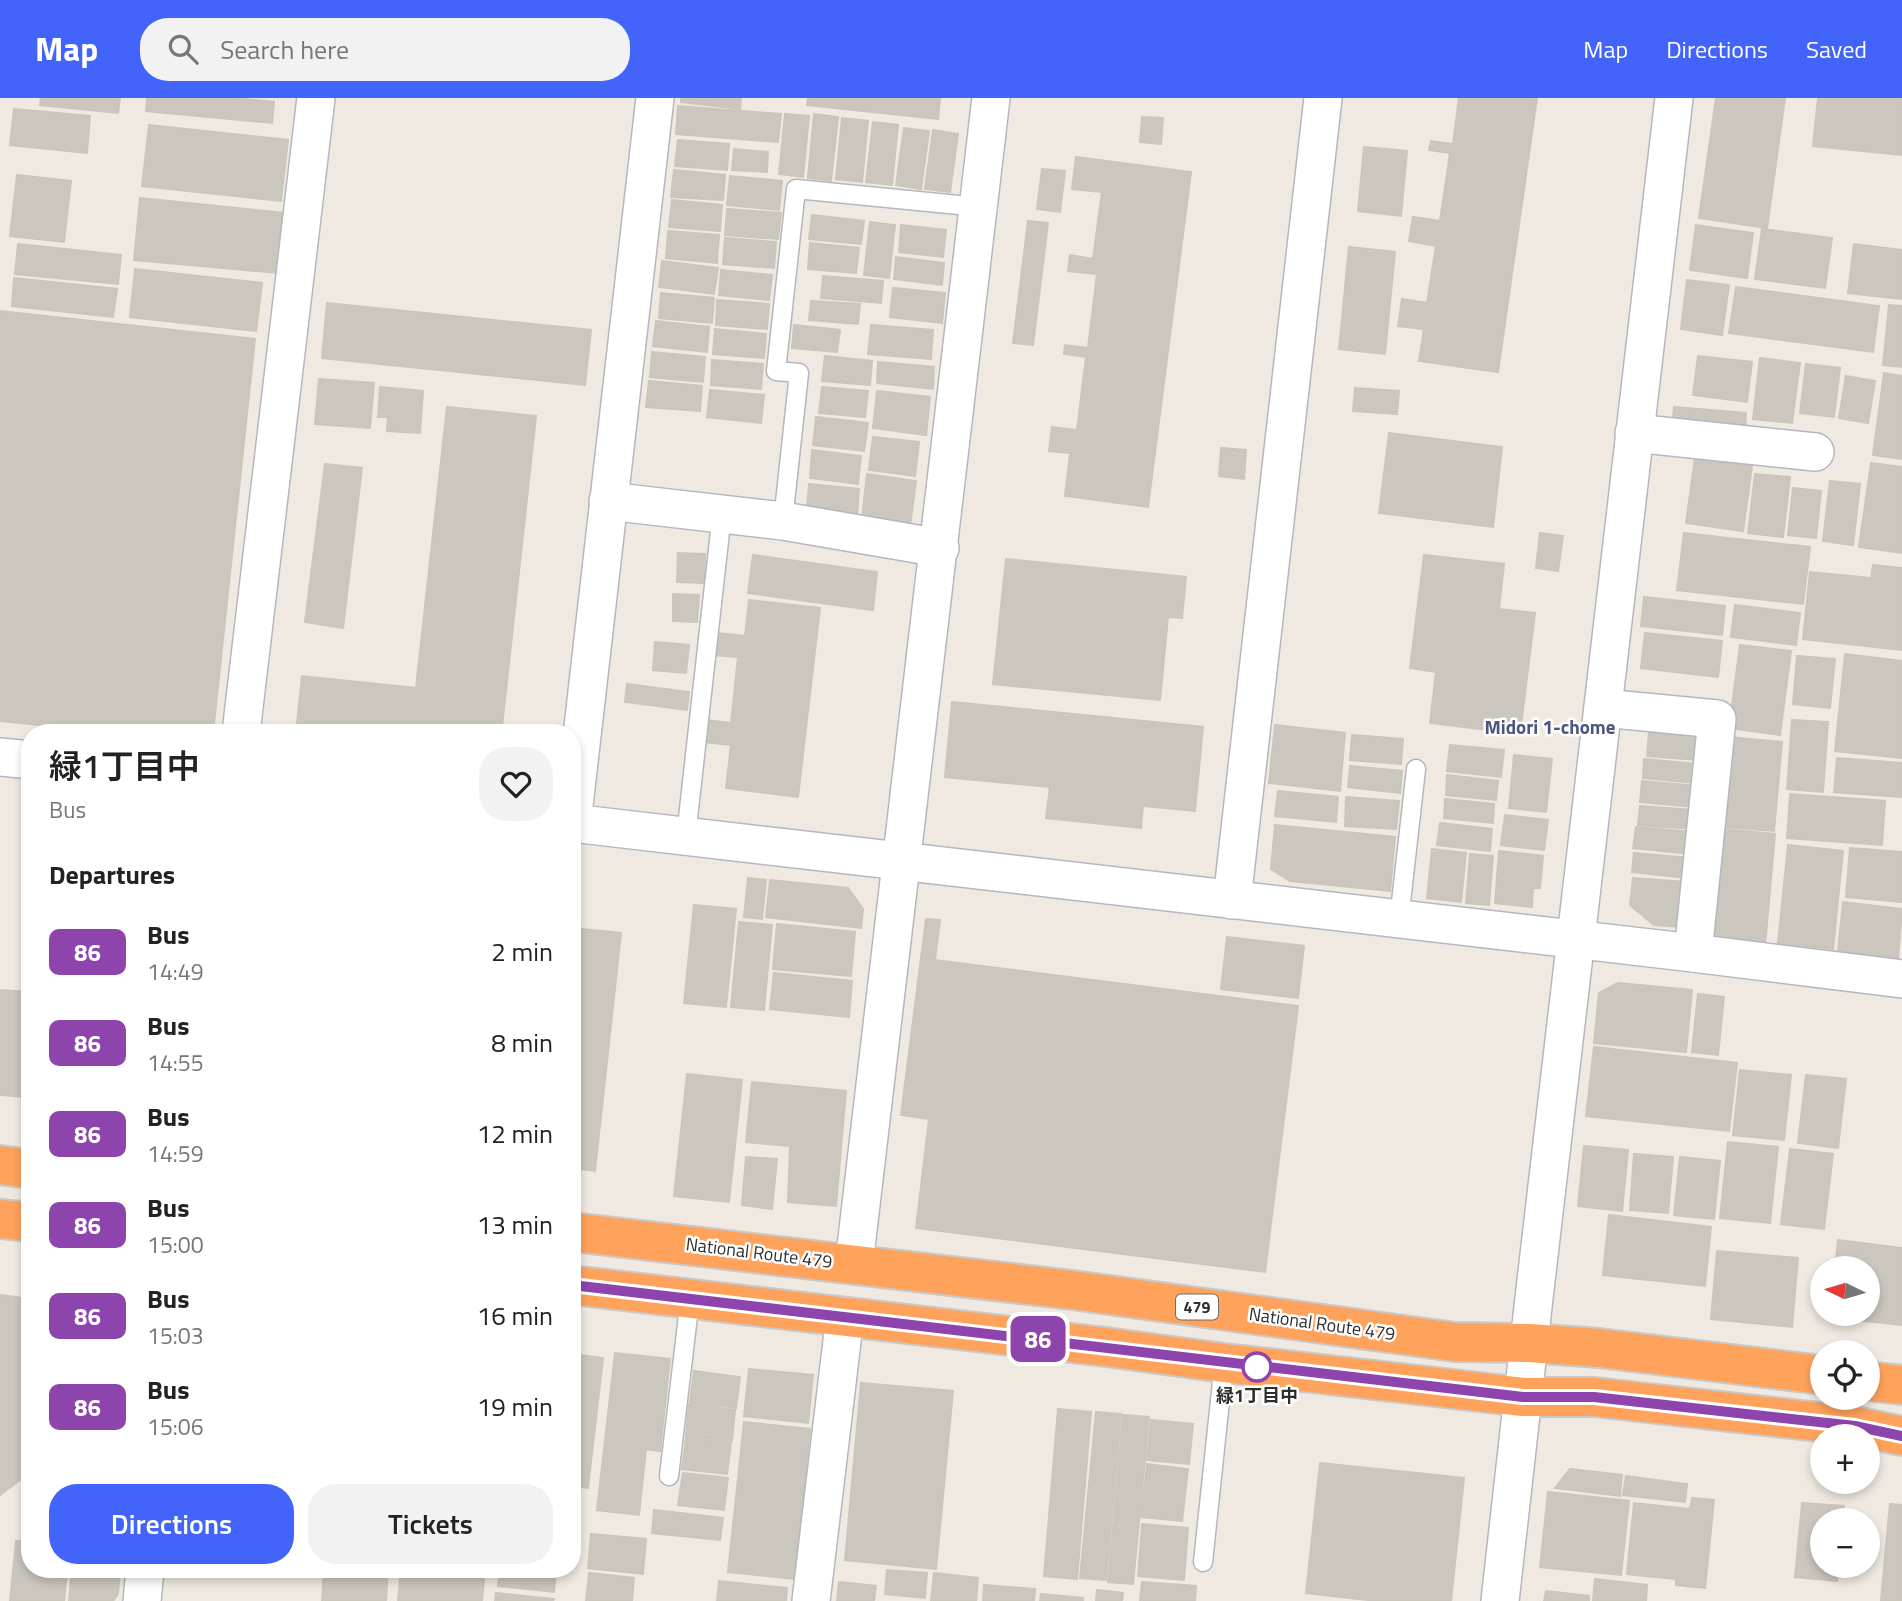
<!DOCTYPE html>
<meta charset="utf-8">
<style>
body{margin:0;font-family:"Titillium Web","Noto Sans JP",sans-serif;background:#f2f2f2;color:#222;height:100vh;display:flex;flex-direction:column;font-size:26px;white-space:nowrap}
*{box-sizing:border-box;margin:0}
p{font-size:23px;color:#767676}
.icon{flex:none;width:38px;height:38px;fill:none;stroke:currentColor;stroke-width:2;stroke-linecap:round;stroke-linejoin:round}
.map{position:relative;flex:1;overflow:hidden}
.panel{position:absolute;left:21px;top:626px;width:560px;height:854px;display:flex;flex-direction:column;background:#fff;border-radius:28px;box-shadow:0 4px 10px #0003}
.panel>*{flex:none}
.badge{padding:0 14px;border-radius:10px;font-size:24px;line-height:46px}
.needle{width:46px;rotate:275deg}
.buttons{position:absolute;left:1810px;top:1158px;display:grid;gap:14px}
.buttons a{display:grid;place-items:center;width:70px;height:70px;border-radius:50%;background:#fff;box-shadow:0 4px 10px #0003;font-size:35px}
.map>.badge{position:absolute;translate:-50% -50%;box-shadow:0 0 0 4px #fff}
h2{padding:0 28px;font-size:26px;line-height:63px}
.round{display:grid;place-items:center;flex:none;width:74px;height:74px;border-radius:28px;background:#f2f2f2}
.head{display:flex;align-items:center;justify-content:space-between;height:119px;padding:0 28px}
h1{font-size:33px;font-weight:600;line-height:52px}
.cta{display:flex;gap:14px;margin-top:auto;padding:14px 28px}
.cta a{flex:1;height:80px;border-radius:28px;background:#4264fb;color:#fff;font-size:28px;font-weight:600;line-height:80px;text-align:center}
.cta a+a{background:#f2f2f2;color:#222}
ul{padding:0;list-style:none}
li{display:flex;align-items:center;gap:21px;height:91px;padding:0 28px}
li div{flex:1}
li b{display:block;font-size:26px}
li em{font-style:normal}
li .badge{min-width:77px;font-weight:700;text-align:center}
header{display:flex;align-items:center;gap:42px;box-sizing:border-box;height:98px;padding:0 35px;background:#4264fb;color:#fff}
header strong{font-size:33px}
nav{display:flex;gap:38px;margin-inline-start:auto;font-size:24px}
.search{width:490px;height:63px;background:#f2f2f2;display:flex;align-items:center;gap:18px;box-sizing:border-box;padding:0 24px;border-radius:28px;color:#767676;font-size:26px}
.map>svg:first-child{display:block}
.building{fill:#cbc7bf;stroke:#cbc5ba;stroke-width:2}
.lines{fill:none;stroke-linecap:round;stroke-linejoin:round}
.lane-casing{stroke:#b4b7c1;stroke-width:21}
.street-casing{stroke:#b4b7c1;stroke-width:40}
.highway-casing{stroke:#c9c9c9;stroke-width:42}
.lane{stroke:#fff;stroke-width:18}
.street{stroke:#fff;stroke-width:37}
.highway{stroke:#ffa35c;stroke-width:38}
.line-casing{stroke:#fff;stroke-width:16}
.line{stroke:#8e44ad;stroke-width:10}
.stop-dot{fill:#fff;stroke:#8e44ad;stroke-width:3.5}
.labels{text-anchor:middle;stroke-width:5;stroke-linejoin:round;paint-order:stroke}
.shield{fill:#fff;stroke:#6d6d6d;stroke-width:2}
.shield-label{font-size:16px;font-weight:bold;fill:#2e2e2e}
.street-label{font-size:18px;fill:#2e2e2e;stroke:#fff}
.stop-label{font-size:18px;font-weight:bold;fill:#2e2e2e;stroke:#fff}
.neighbourhood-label{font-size:19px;font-weight:bold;fill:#4d5680;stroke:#fff}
</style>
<header>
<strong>Map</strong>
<div class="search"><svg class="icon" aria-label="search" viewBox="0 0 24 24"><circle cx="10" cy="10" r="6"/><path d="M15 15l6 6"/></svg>Search here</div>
<nav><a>Map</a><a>Directions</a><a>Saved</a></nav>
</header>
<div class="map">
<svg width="1902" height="1503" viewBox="0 0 1902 1503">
<rect width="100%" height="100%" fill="#efe9e1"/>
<!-- building -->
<g class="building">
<polygon points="41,0 120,0 118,15 40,7"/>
<polygon points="147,0 233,0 274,4 272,25 146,13"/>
<polygon points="681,0 741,0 740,11 681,4"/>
<polygon points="808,0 940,0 938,21 807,7"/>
<polygon points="1459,0 1537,0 1498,274 1419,263 1424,231 1398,228 1402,201 1427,205 1436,148 1409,143 1413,119 1440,123 1450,55 1429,52 1431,43 1453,46"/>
<polygon points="1716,0 1785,0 1767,130 1699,120"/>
<polygon points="1818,0 1902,0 1902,57 1813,48"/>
<polygon points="678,8 781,16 778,44 676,36"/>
<polygon points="14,11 90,18 87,55 10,47"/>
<polygon points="785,16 809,18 803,79 779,76"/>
<polygon points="814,16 838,19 831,83 808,80"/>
<polygon points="1142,19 1163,20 1161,46 1140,44"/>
<polygon points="842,20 868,23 862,84 836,81"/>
<polygon points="873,24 898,27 892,87 866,84"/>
<polygon points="149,27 288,42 281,103 142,88"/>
<polygon points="904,30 929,33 921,91 896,87"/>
<polygon points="933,32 958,36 950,94 925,91"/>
<polygon points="678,42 729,46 727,72 675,68"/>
<polygon points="1364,49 1407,53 1401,118 1358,113"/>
<polygon points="734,51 768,54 767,74 732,72"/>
<polygon points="1076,59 1191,74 1148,409 1065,398 1070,355 1049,353 1052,329 1077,332 1086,259 1064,256 1065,247 1088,250 1097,176 1068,173 1070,157 1093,161 1102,94 1072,91"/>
<polygon points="1042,71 1065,73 1060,114 1037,111"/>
<polygon points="674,72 725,77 723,102 671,99"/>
<polygon points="17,77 71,83 64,144 10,138"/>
<polygon points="730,78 782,83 779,112 727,107"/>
<polygon points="140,100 284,115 278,175 134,162"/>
<polygon points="672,102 722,107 720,133 669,129"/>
<polygon points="727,111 781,115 778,141 725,137"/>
<polygon points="812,117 864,123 861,146 809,141"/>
<polygon points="1028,123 1048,125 1033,247 1013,245"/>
<polygon points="870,124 895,127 889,180 864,177"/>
<polygon points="901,127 946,132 943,159 899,154"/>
<polygon points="1696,127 1753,135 1747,180 1690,172"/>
<polygon points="1762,131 1832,140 1825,190 1755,181"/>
<polygon points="668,133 719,137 717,165 666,160"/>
<polygon points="725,140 776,144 774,170 723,166"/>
<polygon points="810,145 859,150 856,175 808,171"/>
<polygon points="18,146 121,157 118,186 15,176"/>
<polygon points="1854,146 1902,152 1902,201 1848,195"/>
<polygon points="1349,149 1395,154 1385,256 1339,251"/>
<polygon points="896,159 944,165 942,187 894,181"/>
<polygon points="662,163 718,170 714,196 659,189"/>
<polygon points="135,171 262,185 256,233 130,219"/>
<polygon points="721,172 772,177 769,202 719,197"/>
<polygon points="823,178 883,183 881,205 821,200"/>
<polygon points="14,180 117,191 113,219 12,208"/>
<polygon points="1687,182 1729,187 1722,237 1681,231"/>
<polygon points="1736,189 1879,208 1873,254 1729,235"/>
<polygon points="893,190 945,195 942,225 890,219"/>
<polygon points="661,195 714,200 712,225 659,220"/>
<polygon points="717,202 769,206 767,231 716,227"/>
<polygon points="811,203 860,206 858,226 809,222"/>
<polygon points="327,205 591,232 585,287 322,260"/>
<polygon points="1889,207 1902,208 1902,269 1883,267"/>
<polygon points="0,213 255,241 213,635 121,635 0,623"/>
<polygon points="656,223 709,229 707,254 653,248"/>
<polygon points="794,227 840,232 837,254 792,250"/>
<polygon points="871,227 933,232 931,261 868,256"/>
<polygon points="715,231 766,236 764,260 713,256"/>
<polygon points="652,254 705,259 703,284 650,279"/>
<polygon points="825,258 872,263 870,287 822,283"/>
<polygon points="1698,258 1752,264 1747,304 1693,297"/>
<polygon points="1760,260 1800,265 1792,325 1753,321"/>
<polygon points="712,262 763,266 761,291 711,287"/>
<polygon points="878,264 934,269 933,291 877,285"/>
<polygon points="1806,266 1840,270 1834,319 1800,315"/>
<polygon points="1884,275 1902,278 1902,361 1873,357"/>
<polygon points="1846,278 1875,283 1868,325 1839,320"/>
<polygon points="319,281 374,285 370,330 315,326"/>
<polygon points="649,283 702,288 700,313 646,309"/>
<polygon points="380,289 423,293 420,335 387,333 388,319 378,319"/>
<polygon points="822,289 868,293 865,319 819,315"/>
<polygon points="1355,290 1399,293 1397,316 1353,313"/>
<polygon points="710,292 764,297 761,325 707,319"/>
<polygon points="877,293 930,299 926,337 873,330"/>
<polygon points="447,309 536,318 502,629 545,635 296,635 302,578 416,590"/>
<polygon points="1674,309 1746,315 1745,335 1672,329"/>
<polygon points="816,319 868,325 864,353 813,347"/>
<polygon points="1389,335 1502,349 1493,429 1379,415"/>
<polygon points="873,339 919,344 915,378 869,372"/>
<polygon points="1221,350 1246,352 1244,381 1219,378"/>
<polygon points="812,352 861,358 858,386 810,380"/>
<polygon points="1695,360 1752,368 1743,433 1686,425"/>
<polygon points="1871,365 1902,369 1902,455 1859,449"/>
<polygon points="325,366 362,370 343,530 305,524"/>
<polygon points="867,376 916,383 910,428 862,421"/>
<polygon points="1755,376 1790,379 1783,439 1748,435"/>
<polygon points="1830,383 1860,386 1853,447 1823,443"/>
<polygon points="809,386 859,391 857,418 807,413"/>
<polygon points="1793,390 1821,393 1816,440 1788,437"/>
<polygon points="1540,435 1563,438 1558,473 1536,470"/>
<polygon points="1684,435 1810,449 1803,506 1677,492"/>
<polygon points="678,455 705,456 704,485 677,484"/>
<polygon points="753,457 877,474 873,512 748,495"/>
<polygon points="1424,457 1504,466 1499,511 1535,515 1520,636 1430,625 1436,574 1410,570"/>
<polygon points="1006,461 1186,479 1182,520 1168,519 1160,602 993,586"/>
<polygon points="1873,467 1902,470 1902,552 1803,541 1810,474 1871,480"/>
<polygon points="673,496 699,497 697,524 673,523"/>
<polygon points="1644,499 1725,508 1722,537 1641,528"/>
<polygon points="749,502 820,510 798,699 726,690 731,647 704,644 707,622 731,625 738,559 715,557 718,535 745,538"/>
<polygon points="1735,507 1800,515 1796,547 1731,539"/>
<polygon points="1645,535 1722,543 1718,579 1641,570"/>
<polygon points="655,544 689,547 686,575 653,572"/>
<polygon points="1740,547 1791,553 1780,637 1729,630"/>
<polygon points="1845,556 1902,563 1902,660 1835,653"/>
<polygon points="1797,558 1835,561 1830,610 1793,606"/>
<polygon points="627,586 689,594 687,612 625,604"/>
<polygon points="952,604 1203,629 1195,713 1143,708 1141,730 1046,720 1050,689 945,679"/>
<polygon points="1792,622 1828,624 1823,694 1787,691"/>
<polygon points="1275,627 1345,635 1340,693 1269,685"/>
<polygon points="1649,634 1699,638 1697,662 1647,658"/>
<polygon points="1352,637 1403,641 1401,666 1350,662"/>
<polygon points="1717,638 1782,644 1774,733 1710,728"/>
<polygon points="1450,647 1504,652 1501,679 1447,673"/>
<polygon points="1514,657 1552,661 1546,714 1509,710"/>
<polygon points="1837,660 1902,665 1902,699 1834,694"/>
<polygon points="1644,661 1697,666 1695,685 1643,680"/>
<polygon points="1350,668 1402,673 1400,695 1348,689"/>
<polygon points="1447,677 1498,683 1496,702 1446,697"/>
<polygon points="1642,683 1697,688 1695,709 1640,704"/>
<polygon points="1278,693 1338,699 1336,724 1275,718"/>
<polygon points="1790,696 1885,703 1882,747 1787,740"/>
<polygon points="1346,699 1399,703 1396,731 1345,728"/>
<polygon points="1445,701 1494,706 1493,725 1444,720"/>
<polygon points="1640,708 1693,712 1693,731 1638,727"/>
<polygon points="1505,717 1548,722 1544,752 1501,747"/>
<polygon points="1440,725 1492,731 1490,753 1437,747"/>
<polygon points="1275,727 1395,739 1390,793 1290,783 1271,771"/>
<polygon points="1636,729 1692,734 1690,756 1633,750"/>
<polygon points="1710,730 1775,736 1765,848 1700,842"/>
<polygon points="1788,747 1843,753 1833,851 1778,845"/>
<polygon points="1850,750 1902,754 1902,804 1846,799"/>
<polygon points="1432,751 1466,755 1461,804 1427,800"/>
<polygon points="1499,753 1543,758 1540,790 1533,790 1532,809 1495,805"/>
<polygon points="1634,755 1689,760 1687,780 1632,774"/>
<polygon points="1470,756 1493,758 1489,807 1466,805"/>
<polygon points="748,780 766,782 762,821 744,819"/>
<polygon points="1633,780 1686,784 1683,829 1654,827 1630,807"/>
<polygon points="770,782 848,790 863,811 861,830 766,819"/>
<polygon points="1843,804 1902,811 1898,860 1838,853"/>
<polygon points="694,807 736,811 726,909 684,905"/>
<polygon points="926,821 940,822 935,862 1298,908 1265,1174 916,1130 929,1021 901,1017"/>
<polygon points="739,824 772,827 764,912 731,909"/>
<polygon points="777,826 855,834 851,878 773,871"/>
<polygon points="572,830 621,835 595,1073 572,1070"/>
<polygon points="1227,839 1304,848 1298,900 1221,891"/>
<polygon points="774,875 852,883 849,919 770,911"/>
<polygon points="1618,885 1692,892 1686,954 1594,945 1599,895"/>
<polygon points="0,892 30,894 30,944 25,999 0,997"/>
<polygon points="1698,896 1724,899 1718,957 1692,954"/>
<polygon points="1594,949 1737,965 1729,1033 1586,1018"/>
<polygon points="1740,972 1791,977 1784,1042 1733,1037"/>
<polygon points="687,976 742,982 729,1104 674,1098"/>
<polygon points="1806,977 1846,981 1838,1050 1798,1045"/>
<polygon points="752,984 846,993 836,1108 788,1104 790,1048 746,1044"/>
<polygon points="1728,1044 1778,1049 1770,1125 1720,1120"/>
<polygon points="1584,1048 1628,1052 1622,1113 1578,1108"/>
<polygon points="1790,1051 1833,1056 1824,1131 1781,1126"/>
<polygon points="1634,1056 1673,1059 1668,1115 1630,1112"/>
<polygon points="746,1059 777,1061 772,1111 742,1107"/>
<polygon points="1680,1059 1720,1063 1714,1121 1674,1117"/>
<polygon points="1609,1117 1711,1129 1705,1188 1603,1177"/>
<polygon points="1838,1142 1902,1150 1902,1227 1830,1219 1830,1216 1867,1216 1867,1171 1835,1171"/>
<polygon points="1717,1153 1798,1160 1792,1229 1711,1221"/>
<polygon points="0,1197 30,1201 30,1336 25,1378 0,1397"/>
<polygon points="615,1255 670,1261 660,1353 646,1351 639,1417 597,1412"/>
<polygon points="572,1256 603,1260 588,1390 572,1388"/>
<polygon points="749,1271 813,1277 808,1325 744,1318"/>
<polygon points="694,1273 740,1279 736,1310 690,1305"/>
<polygon points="861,1285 953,1293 936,1471 845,1462"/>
<polygon points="689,1307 735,1312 732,1343 686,1338"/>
<polygon points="1058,1311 1091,1314 1077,1481 1044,1478"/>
<polygon points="1096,1314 1121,1316 1106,1482 1080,1480"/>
<polygon points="1123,1317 1149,1319 1133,1486 1108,1484"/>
<polygon points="1151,1322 1193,1326 1189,1366 1147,1362"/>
<polygon points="744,1324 810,1331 794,1481 728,1474"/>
<polygon points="686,1340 731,1345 727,1376 682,1371"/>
<polygon points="1320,1365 1464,1380 1451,1503 1377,1503 1306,1495"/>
<polygon points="1147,1366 1188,1371 1182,1423 1141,1419"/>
<polygon points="1570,1371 1622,1377 1620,1398 1555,1390"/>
<polygon points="683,1375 728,1380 724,1412 678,1407"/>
<polygon points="1626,1378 1687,1386 1685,1404 1623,1397"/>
<polygon points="1548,1394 1629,1403 1621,1477 1540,1469"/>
<polygon points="1692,1400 1714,1402 1705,1490 1676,1487 1676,1481 1627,1476 1634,1405 1690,1411"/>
<polygon points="1802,1405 1844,1408 1843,1423 1822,1423 1822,1468 1839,1468 1837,1483 1795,1479"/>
<polygon points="1890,1406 1902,1407 1902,1503 1881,1503"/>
<polygon points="654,1412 723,1420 720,1442 652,1435"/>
<polygon points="1142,1426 1188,1430 1184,1482 1138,1478"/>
<polygon points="591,1436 646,1441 643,1476 588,1470"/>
<polygon points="16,1443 30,1444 30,1472 67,1472 64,1503 10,1503"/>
<polygon points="72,1472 120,1472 118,1496 113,1503 69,1503"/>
<polygon points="324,1472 388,1472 386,1503 322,1503"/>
<polygon points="401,1472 485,1472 482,1503 398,1503"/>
<polygon points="500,1472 556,1472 554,1494 498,1488"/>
<polygon points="887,1472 927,1475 925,1500 885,1496"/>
<polygon points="589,1475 634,1480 632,1503 586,1503"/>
<polygon points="934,1475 978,1480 976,1503 931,1503"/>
<polygon points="1595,1481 1647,1487 1646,1503 1593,1503"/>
<polygon points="719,1483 787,1490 786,1503 717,1503"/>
<polygon points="839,1484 876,1488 874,1503 837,1503"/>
<polygon points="1142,1484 1196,1488 1195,1503 1140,1503"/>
<polygon points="984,1487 1035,1491 1034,1503 983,1503"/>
<polygon points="1097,1492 1123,1495 1122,1503 1096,1503"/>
<polygon points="1546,1493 1589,1498 1589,1503 1544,1503"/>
<polygon points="496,1495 554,1501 553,1503 495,1503"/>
<polygon points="1041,1496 1083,1500 1083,1503 1040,1503"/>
</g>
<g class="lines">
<!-- lane casing -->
<g class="lane-casing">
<g id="lane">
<polyline points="783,423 799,275 776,273 796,91 979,109"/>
<polyline points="686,738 722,416"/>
<polyline points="1399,822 1416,671"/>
<polyline points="669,1378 690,1201"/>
<polyline points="1203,1464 1224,1265"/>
</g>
</g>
<!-- street casing -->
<g class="street-casing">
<g id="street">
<polyline points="655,0 572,725 1693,855 1902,881"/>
<polyline points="1634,335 1815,354"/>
<polyline points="608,403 783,423 940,450"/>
<polyline points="1603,610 1717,621 1693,855"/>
<polyline points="241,635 316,0"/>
<polyline points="0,659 30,662"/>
<polyline points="1232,802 1323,0"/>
<polyline points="854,1166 991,0"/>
<polyline points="142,1503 145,1472"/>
<polyline points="811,1503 845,1218"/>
<polyline points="1500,1503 1534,1200 1674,0"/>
</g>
</g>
<!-- highway casing -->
<g class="highway-casing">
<g id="highway">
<polyline points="0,1067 30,1071"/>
<polyline points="0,1121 30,1124"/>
<polyline points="572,1134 1072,1192 1455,1244 1529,1245 1599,1250 1822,1277"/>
<polyline points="572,1187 1106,1249 1224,1265 1523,1299 1594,1299 1855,1328 1902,1338"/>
<polyline points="1867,1283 1902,1287"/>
</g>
</g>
<!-- lane -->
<use href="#lane" class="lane"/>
<!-- street -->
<use href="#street" class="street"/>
<!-- highway -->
<use href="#highway" class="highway"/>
</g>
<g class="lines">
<!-- line casing -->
<g class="line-casing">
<polyline id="line" points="572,1187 1523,1299 1594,1299 1855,1328 1902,1338"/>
</g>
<!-- line -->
<use href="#line" class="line"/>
</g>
<!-- markers -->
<circle class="stop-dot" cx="1257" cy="1269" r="14"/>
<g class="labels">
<!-- shield labels -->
<rect class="shield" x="1176" y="1196.5" width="42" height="25" rx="5"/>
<g class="shield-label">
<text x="1197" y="1215">479</text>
</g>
<!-- street labels -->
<g class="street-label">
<text transform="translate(759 1155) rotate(7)" y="6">National Route 479</text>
<text transform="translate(1322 1226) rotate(8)" y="6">National Route 479</text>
</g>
<!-- stop labels -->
<g class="stop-label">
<text x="1257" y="1304">緑1丁目中</text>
</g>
<!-- neighbourhood labels -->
<g class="neighbourhood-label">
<text x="1550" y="636">Midori 1-chome</text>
</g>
</g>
</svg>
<div class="buttons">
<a><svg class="needle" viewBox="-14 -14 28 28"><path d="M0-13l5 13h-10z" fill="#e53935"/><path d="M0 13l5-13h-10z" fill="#767676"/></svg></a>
<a><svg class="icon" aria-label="locate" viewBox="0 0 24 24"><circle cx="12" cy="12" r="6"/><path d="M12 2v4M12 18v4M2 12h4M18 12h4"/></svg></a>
<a>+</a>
<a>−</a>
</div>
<b class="badge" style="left:1038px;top:1241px;background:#8e44ad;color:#fff">86</b>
<section class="panel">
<div class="head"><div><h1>緑1丁目中</h1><p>Bus</p></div><a class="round"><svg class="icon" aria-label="heart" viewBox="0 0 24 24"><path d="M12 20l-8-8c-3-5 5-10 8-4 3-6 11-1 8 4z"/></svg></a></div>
<h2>Departures</h2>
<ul>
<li><span class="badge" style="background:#8e44ad;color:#fff">86</span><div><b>Bus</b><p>14:49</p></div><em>2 min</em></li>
<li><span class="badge" style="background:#8e44ad;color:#fff">86</span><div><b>Bus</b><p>14:55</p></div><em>8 min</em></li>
<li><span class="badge" style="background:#8e44ad;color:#fff">86</span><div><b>Bus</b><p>14:59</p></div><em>12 min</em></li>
<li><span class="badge" style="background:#8e44ad;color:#fff">86</span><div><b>Bus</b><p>15:00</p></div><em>13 min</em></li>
<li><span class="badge" style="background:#8e44ad;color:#fff">86</span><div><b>Bus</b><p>15:03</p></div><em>16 min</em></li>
<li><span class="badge" style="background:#8e44ad;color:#fff">86</span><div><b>Bus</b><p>15:06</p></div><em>19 min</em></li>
</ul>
<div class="cta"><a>Directions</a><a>Tickets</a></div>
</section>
</div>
